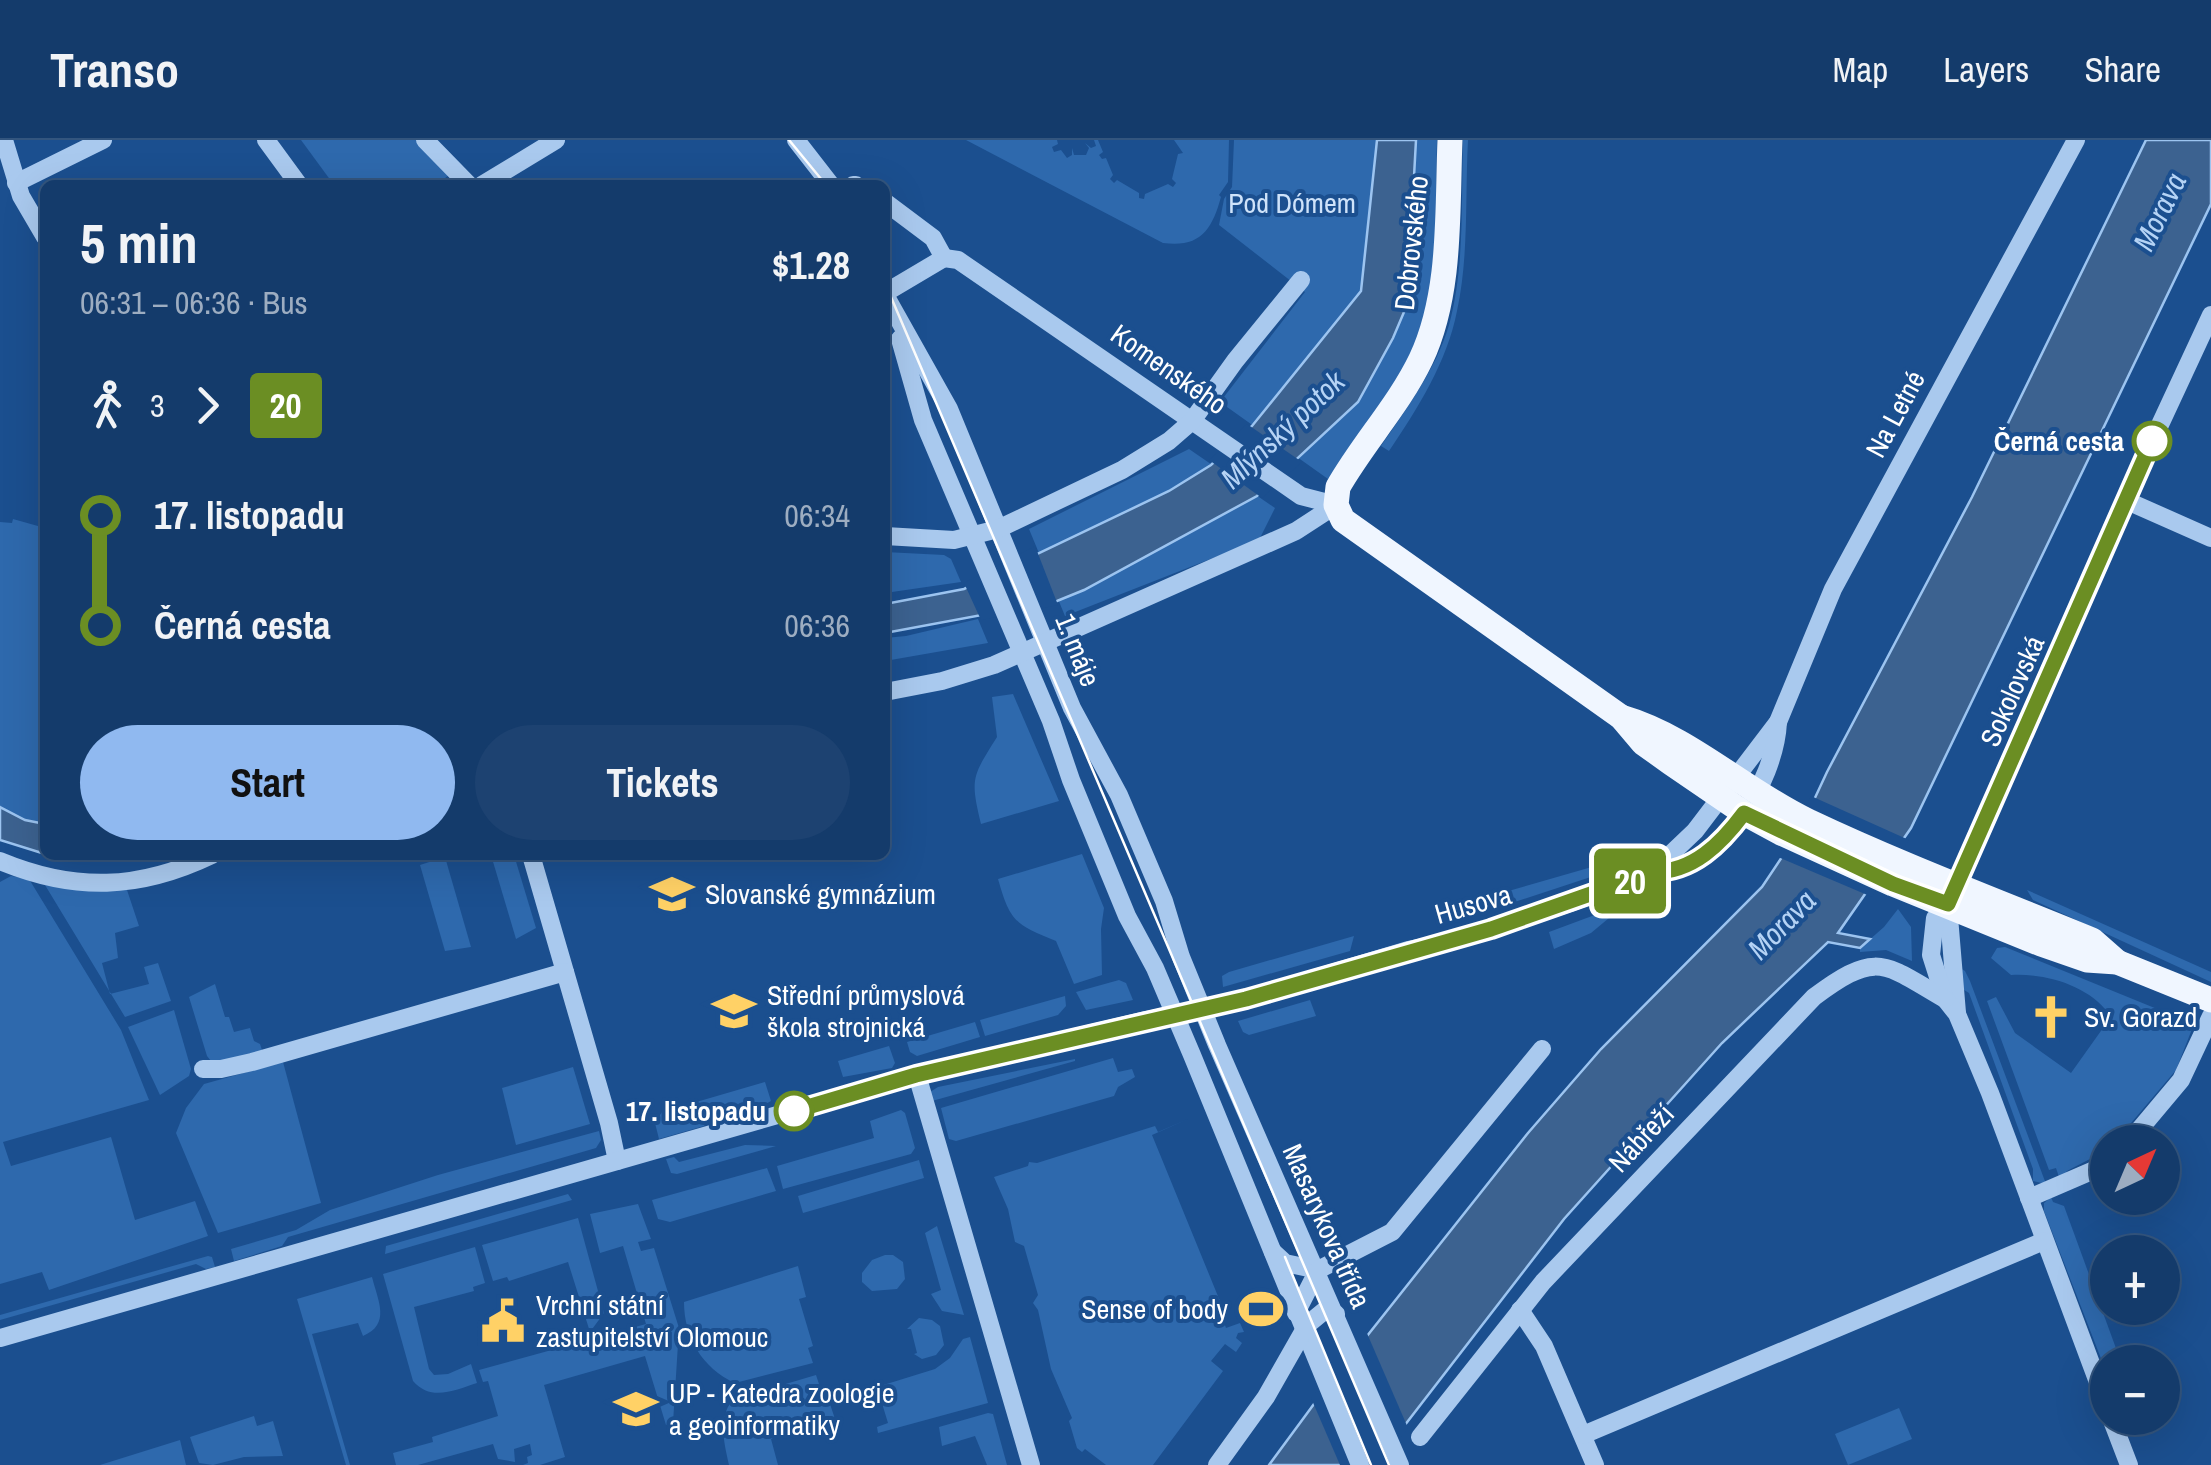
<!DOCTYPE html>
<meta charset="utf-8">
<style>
body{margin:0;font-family:"Archivo Narrow",sans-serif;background:#1d4271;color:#f1f3f6;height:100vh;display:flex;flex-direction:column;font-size:38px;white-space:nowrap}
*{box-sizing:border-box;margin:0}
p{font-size:32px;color:#9dadc1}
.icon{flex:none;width:55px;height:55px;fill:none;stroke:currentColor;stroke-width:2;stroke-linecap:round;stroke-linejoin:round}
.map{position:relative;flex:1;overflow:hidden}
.sheet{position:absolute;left:40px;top:40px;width:850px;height:680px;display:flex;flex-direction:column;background:#143b6b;border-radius:15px;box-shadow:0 10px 40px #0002,0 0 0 2px #33557e}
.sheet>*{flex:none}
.badge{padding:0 20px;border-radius:8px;font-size:35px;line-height:65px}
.needle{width:65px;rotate:44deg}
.controls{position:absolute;left:2090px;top:985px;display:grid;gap:20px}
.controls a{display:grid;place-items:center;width:90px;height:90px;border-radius:50%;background:#143b6b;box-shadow:0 10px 40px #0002,0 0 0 2px #33557e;font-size:50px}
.map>.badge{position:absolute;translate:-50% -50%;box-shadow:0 0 0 5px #fff}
.legs{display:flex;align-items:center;gap:15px;height:110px;padding:0 40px;font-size:32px}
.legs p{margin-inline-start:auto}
.summary{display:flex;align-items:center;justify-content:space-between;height:170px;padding:0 40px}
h1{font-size:55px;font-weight:700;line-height:75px}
.button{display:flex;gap:20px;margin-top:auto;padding:20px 40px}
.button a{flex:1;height:115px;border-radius:60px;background:#90b9f0;color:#111;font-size:40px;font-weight:700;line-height:115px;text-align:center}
.button a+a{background:#1d4271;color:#f1f3f6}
ul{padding:0 40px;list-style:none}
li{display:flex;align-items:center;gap:35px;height:110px;font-size:38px}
li i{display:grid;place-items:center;width:15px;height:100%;margin:0 12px;background:currentColor}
li i::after{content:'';width:25px;height:25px;margin:-12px;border:8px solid;border-radius:50%;background:#143b6b}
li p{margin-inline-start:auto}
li:first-child i{background:linear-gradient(#0000 50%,currentColor 0)}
li:last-child i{background:linear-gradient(currentColor 50%,#0000 0)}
header{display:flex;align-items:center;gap:60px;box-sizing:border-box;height:140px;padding:0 50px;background:#143b6b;border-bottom:2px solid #33557e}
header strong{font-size:48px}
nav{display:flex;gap:55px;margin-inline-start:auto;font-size:35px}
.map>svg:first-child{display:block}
.green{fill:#2e69ad}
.water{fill:#3c6290;stroke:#9cc4f0;stroke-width:2.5}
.pier{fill:#1b4f8f}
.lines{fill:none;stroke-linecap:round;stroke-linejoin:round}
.minor{stroke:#a9c9ee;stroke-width:18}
.major{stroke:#f0f6ff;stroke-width:25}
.tram{stroke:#fff;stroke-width:2.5}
.line-1-casing{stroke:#fff;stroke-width:22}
.line-1{stroke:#6b8e23;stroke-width:15}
.stop-1-dot{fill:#fff;stroke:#6b8e23;stroke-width:5}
.labels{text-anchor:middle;stroke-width:8;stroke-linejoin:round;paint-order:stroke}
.park-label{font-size:28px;fill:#cfe3fa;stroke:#1b4f8f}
.street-label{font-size:28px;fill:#fff;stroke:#1b4f8f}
.stop-label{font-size:28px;font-weight:bold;fill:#fff;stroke:#1b4f8f;text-anchor:end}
.poi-label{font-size:28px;fill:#fff;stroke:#1b4f8f;text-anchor:start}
.water-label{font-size:30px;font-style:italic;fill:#b5d3f5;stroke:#1b4f8f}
</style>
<header>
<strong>Transo</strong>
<nav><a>Map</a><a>Layers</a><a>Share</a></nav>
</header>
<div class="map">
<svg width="2211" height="1325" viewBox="0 0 2211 1325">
<rect width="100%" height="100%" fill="#1b4f8f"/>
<!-- green -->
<g class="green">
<polygon points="301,0 416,0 449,35 436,45 334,45"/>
<path d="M 966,0 L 1057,0 L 1058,4 L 1052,7 L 1054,12 L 1061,10 L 1067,18 L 1072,15 L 1072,8 L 1074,15 L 1086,15 L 1089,8 L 1085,3 L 1091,8 L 1096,6 L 1094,0 L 1098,0 L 1103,12 L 1099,15 L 1102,19 L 1106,18 L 1113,35 L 1110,39 L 1114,43 L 1117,40 L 1139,53 L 1139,58 L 1144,59 L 1145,54 L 1168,44 L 1173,47 L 1176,43 L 1172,39 L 1178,14 L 1183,13 L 1174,0 L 1229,0 L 1228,42 L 1219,55 L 1221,57 C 1212,90 1200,108 1163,103 Z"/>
<path d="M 1234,0 L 1437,0 C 1435,65 1439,135 1419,198 C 1402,250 1360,295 1328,339 L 1220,262 L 1305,152 L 1219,85 L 1224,59 L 1232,47 Z"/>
<path d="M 1463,0 L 1468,0 C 1465,56 1469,116 1457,171 C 1447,222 1418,268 1389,311 L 1381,306 C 1407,268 1436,229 1449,185 C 1465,127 1461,60 1463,0 Z"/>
<polygon points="1189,309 1275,368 1259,400 1065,476 1029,389"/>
<polygon points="13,379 45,388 45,684 25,680 0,667 0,382 12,383"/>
<polygon points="885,412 944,415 951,419 961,442 885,453"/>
<polygon points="978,479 988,503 885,521 885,498 906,496"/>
<path d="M 1013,554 L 1059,661 L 981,684 C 970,638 972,637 997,597 L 992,557 Z"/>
<path d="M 1082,714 L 1104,768 L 1101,789 L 1102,835 L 1074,844 L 1056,801 C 1015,785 1010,781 998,739 Z"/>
<polygon points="491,715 514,715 536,788 516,799"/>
<polygon points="1630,716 1634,721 1612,730 1460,780 1454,778 1449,768"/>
<polygon points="445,717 471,807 445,811 420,725"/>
<polygon points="11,736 29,739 121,890 149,960 3,1002 11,1026 111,997 135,1080 195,1061 208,1096 49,1150 42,1132 0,1144 0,742"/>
<polygon points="45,745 127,750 139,786 115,793 118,818 102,823 110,854 149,844 144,827 158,823 171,861 125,877"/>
<polygon points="2027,750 2211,832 2211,842 2033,760"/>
<polygon points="1627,763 1591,793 1554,809 1549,792"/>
<polygon points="1898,769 1911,787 1912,821 1886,810 1860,812 1860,808 1884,787"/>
<polygon points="1354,796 1350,811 1223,847 1222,836 1229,832"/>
<path d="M 2005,807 L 2194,884 L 2176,930 L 2115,1002 L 2108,1002 L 2107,1010 L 2067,1031 L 2060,1040 L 2056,1028 L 2049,1030 L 1987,861 L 1996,857 L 2015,893 L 2071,933 L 2108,881 L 2109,874 C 2088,845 2045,833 2011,835 L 1991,818 L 1997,808 Z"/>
<polygon points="1957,826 1965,831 1970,841 2046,1044 2033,1041 2033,1029 1969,853 1961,848"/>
<polygon points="1119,840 1126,843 1133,860 1086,870 1076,852"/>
<polygon points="215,844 225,877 229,877 234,892 250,888 254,901 260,904 263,913 225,923 211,921 207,916 189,857"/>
<polygon points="1065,856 1066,866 1058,875 985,896 980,880"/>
<polygon points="1310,860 1316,876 1249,895 1243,892 1238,881"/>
<polygon points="174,870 191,929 189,936 160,955 128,887"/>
<polygon points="975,882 980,897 917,916 910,912 907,902"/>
<polygon points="889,906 895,923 892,928 843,937 838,921"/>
<polygon points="1113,918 1118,932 1132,929 1135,937 1118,947 1114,956 956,1001 949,999 941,968"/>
<polygon points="1075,919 1075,921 932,961 930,952 938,947"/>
<polygon points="283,922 321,1063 218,1093 176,993 186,968 204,944"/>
<polygon points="573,927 590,984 516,1005 502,948"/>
<polygon points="765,942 771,961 753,971 742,966 709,976 704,986 659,999 655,983 662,972"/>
<polygon points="901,970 905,973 915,1008 911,1014 783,1049 777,1026 874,998 870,981"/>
<polygon points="1188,979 1152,995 1222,1166 1219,1168 1226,1188 1240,1183 1244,1192 1238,1193 1236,1198 1242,1203 1236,1212 1225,1204 1211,1221 1223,1231 1153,1325 1106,1325 1085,1309 1082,1312 1077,1308 1069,1281 1072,1278 1051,1229 1038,1170 1033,1163 1038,1155 1024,1106 1015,1102 1008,1069 994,1037 1028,1026 1029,1022 1037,1023 1155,986 1158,992"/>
<polygon points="599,991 601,1000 596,1008 288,1097 282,1106 234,1121 231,1109 296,1090 330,1070 438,1035"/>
<polygon points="745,1005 776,1006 677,1034 671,1033 666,1019 674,1017 679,1022"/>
<polygon points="919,1020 924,1038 803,1073 798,1056"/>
<polygon points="767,1028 776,1051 670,1082 658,1079 652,1060"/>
<polygon points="568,1054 572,1060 385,1114 386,1106"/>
<polygon points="2051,1057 2053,1062 2064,1066 2121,1222 2108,1222 2107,1234 2044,1071 2044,1063"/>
<polygon points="638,1064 651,1099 638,1102 641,1111 654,1108 679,1188 673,1283 666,1285 645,1216 544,1245 565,1317 540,1325 523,1325 528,1323 527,1317 532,1315 530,1304 514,1309 515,1322 498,1319 493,1304 418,1325 396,1325 393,1313 433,1302 432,1297 498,1276 488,1241 483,1242 479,1230 646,1184 623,1106 600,1113 590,1074"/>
<polygon points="578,1078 604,1173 590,1192 568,1122 509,1141 507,1137 493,1141 482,1105"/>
<polygon points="937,1086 964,1175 942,1171 931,1154 941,1150 925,1093"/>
<path d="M 475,1107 L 485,1143 L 473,1147 L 474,1151 L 414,1167 L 429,1229 L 434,1235 L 448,1234 L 471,1224 L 477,1243 C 455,1250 431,1262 413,1241 L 383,1134 Z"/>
<polygon points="885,1115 893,1115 903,1122 905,1139 897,1149 872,1151 862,1142 862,1133 872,1120"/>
<polygon points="208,1116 212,1117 215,1127 206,1129 196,1124 0,1180 0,1175"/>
<path d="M 798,1126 L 806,1157 L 799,1159 L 813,1206 L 808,1208 L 813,1223 L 735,1243 C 702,1228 684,1197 684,1162 Z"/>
<path d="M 372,1137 C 378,1161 391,1184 363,1196 L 358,1183 L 312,1194 L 350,1325 L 346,1325 L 297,1159 Z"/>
<polygon points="919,1178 932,1180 940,1186 944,1205 936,1215 922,1219 914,1214 917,1213 911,1189 907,1189"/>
<polygon points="970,1197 988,1263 878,1293 877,1287 888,1283 877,1247 935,1229 950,1218 963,1199"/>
<path d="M 816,1235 L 822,1253 L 826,1252 L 835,1279 L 771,1299 L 778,1325 L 729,1325 C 724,1302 718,1280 732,1260 Z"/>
<polygon points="1899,1268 1912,1299 1848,1325 1835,1294"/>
<polygon points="988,1273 993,1274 1007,1325 987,1325 975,1296 942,1306 939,1287"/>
<polygon points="254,1276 257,1286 273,1281 283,1316 244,1317 213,1325 199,1323 190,1297"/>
<polygon points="180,1300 186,1325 100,1325"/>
</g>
<!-- water -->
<g class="water">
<polygon points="1377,0 1416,0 1407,165 1393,198 1358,262 1257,356 1084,450 1057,461 885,493 885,464 964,449 1169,351 1211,325 1252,286 1361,151"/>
<polygon points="2146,0 2211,0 2211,64 1911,688 1838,793 1870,799 1860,808 1828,802 1722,903 1564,1079 1374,1325 1269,1325 1325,1249 1528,993 1601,909 1762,747 1800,690 1827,632 1972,357"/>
<polygon points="0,667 25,680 45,684 45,714 0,700"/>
</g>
<!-- pier -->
<g class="pier">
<polygon points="1247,284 1302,322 1262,358 1209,320"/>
<polygon points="1035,406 1058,465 981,480 964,443"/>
<polygon points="1811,656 1909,700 1872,757 1778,717"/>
<polygon points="1366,1191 1408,1288 1380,1325 1340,1325 1311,1258"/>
</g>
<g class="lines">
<!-- minor -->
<g class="minor">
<polyline points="4,0 21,56 45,97"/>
<polyline points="266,0 299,45"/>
<polyline points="425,0 469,45"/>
<polyline points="796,0 831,45"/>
<polyline points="16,43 103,0"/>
<polyline points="482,45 556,0"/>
<polyline points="853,45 856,45"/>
<polyline points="885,62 933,98 944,118"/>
<polyline points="944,118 958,120 1301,356 1336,365"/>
<polyline points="885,153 944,118"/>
<polyline points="885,155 949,269 1072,568 1119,655 1164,761 1181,817 1217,905 1400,1325"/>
<polyline points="900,199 923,280 1051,581 1071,640 1127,776 1155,828 1192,915 1360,1325"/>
<polyline points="2125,360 2211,398"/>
<polyline points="885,396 954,400 998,389 1122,330 1169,301 1192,281 1235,221 1301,140"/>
<polyline points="885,552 942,541 994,525 1296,391 1336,365"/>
<polyline points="531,715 609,983 617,1021"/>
<path d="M 0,721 C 75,752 139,750 212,715"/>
<polyline points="1653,731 1695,691 1778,582 1833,449 2076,0"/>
<polyline points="1948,765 1957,873"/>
<polyline points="203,929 221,929 252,922 565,832"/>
<polyline points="917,935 1031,1325"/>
<polyline points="2129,1002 2181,940 2211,876"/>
<polyline points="2029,1058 2108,1024"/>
<polyline points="1273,1112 1285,1123 1318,1130"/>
<polyline points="1520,1170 1544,1206 1595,1325"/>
<polyline points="1296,1173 1318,1130 1392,1092 1542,909"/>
<path d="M 0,1198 L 917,935 L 1146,880 L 1225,865 L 1408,810 L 1453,801 L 1570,763 L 1653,731 C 1720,732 1775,643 1778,582"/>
<polyline points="2108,1269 1990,953 1957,874 1945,859 1931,815 1935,778 1948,765 1968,721 2125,360 2211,175"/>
<polyline points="2111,1278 2129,1325"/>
<polyline points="1583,1295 2044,1101"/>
<path d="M 1420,1297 L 1543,1142 L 1814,857 C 1877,810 1883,823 1945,859"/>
<polyline points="1217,1325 1266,1257 1307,1185 1324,1171 1336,1174"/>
</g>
<!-- major -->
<g class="major">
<path d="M 1450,0 C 1447,71 1452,153 1421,219 C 1399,265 1363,303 1338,347 L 1336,365 L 1343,380 L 1621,577 L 1643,603 L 1671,623 L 1744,673 L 1781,693 L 1893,744 L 2041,804 L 2087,820 L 2117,822 L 2211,860"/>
<path d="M 1621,577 C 1690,597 1743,650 1808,681 C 1901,725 1997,761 2092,800 L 2117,822"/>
</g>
<!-- tram -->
<g class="tram">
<polyline points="789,0 826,45"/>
<polyline points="885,143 1389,1325"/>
<polyline points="1285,1117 1371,1325"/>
</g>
</g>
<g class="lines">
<!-- line-1 casing -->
<g class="line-1-casing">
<path id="line-1" d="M 794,971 L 916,935 L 1246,859 L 1491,789 L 1653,732 C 1693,732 1721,704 1744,673 L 1893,744 L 1948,764 L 2152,301"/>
</g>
<!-- line-1 -->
<use href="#line-1" class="line-1"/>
</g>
<!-- icons -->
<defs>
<g id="university-bare" transform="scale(3.45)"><path d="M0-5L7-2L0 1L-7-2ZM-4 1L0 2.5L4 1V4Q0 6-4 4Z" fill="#ffd166" stroke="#1b4f8f" stroke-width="2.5" paint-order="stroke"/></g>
<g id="church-bare" transform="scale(3.45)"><path d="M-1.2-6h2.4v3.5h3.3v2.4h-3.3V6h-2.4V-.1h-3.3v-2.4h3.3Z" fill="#ffd166" stroke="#1b4f8f" stroke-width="2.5" paint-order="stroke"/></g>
<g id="stadium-bare" transform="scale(3.45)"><path d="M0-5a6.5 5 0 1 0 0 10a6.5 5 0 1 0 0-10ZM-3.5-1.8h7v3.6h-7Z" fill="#ffd166" stroke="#1b4f8f" stroke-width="2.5" paint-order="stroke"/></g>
<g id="civic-bare" transform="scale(3.45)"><path d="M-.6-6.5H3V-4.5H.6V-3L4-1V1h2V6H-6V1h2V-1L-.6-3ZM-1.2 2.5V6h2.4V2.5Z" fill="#ffd166" stroke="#1b4f8f" stroke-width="2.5" paint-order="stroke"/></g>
</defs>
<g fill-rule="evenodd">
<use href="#university-bare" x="672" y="754"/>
<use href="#university-bare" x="734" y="871"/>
<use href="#church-bare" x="2051" y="877"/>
<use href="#stadium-bare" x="1261" y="1169"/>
<use href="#civic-bare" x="503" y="1181"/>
<use href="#university-bare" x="636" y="1269"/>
</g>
<!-- markers -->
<g class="stop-1-dot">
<circle cx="2152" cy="301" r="18"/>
<circle cx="794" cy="971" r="18"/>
</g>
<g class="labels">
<!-- park labels -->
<g class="park-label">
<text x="1292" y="73">Pod Dómem</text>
</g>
<!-- street labels -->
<g class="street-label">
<text transform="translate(1411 103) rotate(-84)" y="10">Dobrovského</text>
<text transform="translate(1169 229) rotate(35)" y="10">Komenského</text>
<text transform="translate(1895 274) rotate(-62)" y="10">Na Letné</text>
<text transform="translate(1078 510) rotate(68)" y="10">1. máje</text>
<text transform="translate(2012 551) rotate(-66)" y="10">Sokolovská</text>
<text transform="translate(1473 764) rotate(-16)" y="10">Husova</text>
<text transform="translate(1641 998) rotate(-47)" y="10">Nábřeží</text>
<text transform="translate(1327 1086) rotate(66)" y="10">Masarykova třída</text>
</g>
<!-- stop labels -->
<g class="stop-label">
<text x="2124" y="311">Černá cesta</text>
<text x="766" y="981">17. listopadu</text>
</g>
<!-- poi labels -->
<g class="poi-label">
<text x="705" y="764">Slovanské gymnázium</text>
<text x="767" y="865">Střední průmyslová<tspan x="767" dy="32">škola strojnická</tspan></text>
<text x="2084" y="887">Sv. Gorazd</text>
<text x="536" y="1175">Vrchní státní<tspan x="536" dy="32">zastupitelství Olomouc</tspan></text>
<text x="1228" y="1179" text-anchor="end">Sense of body</text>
<text x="669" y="1263">UP - Katedra zoologie<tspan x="669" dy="32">a geoinformatiky</tspan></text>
</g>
<!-- water labels -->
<g class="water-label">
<text transform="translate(2160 72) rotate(-64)" y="10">Morava</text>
<text transform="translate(1283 290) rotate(-43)" y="10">Mlýnský potok</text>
<text transform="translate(1782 785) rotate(-46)" y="10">Morava</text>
</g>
</g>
</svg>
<div class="controls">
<a><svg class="needle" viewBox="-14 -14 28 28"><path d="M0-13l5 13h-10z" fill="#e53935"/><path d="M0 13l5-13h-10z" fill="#9dadc1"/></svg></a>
<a>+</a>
<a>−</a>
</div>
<b class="badge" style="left:1630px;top:741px;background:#6b8e23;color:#fff">20</b>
<section class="sheet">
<div class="summary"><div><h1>5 min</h1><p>06:31 – 06:36 · Bus</p></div><b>$1.28</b></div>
<div class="legs"><svg class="icon" aria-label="walk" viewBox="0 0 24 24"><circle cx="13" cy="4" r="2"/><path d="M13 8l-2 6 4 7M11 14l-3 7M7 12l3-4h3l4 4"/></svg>3<svg class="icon" aria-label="forward" viewBox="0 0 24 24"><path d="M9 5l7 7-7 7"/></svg><b class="badge" style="background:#6b8e23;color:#fff">20</b></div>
<ul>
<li><i style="color:#6b8e23"></i><b>17. listopadu</b><p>06:34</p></li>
<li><i style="color:#6b8e23"></i><b>Černá cesta</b><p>06:36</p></li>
</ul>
<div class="button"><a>Start</a><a>Tickets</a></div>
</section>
</div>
